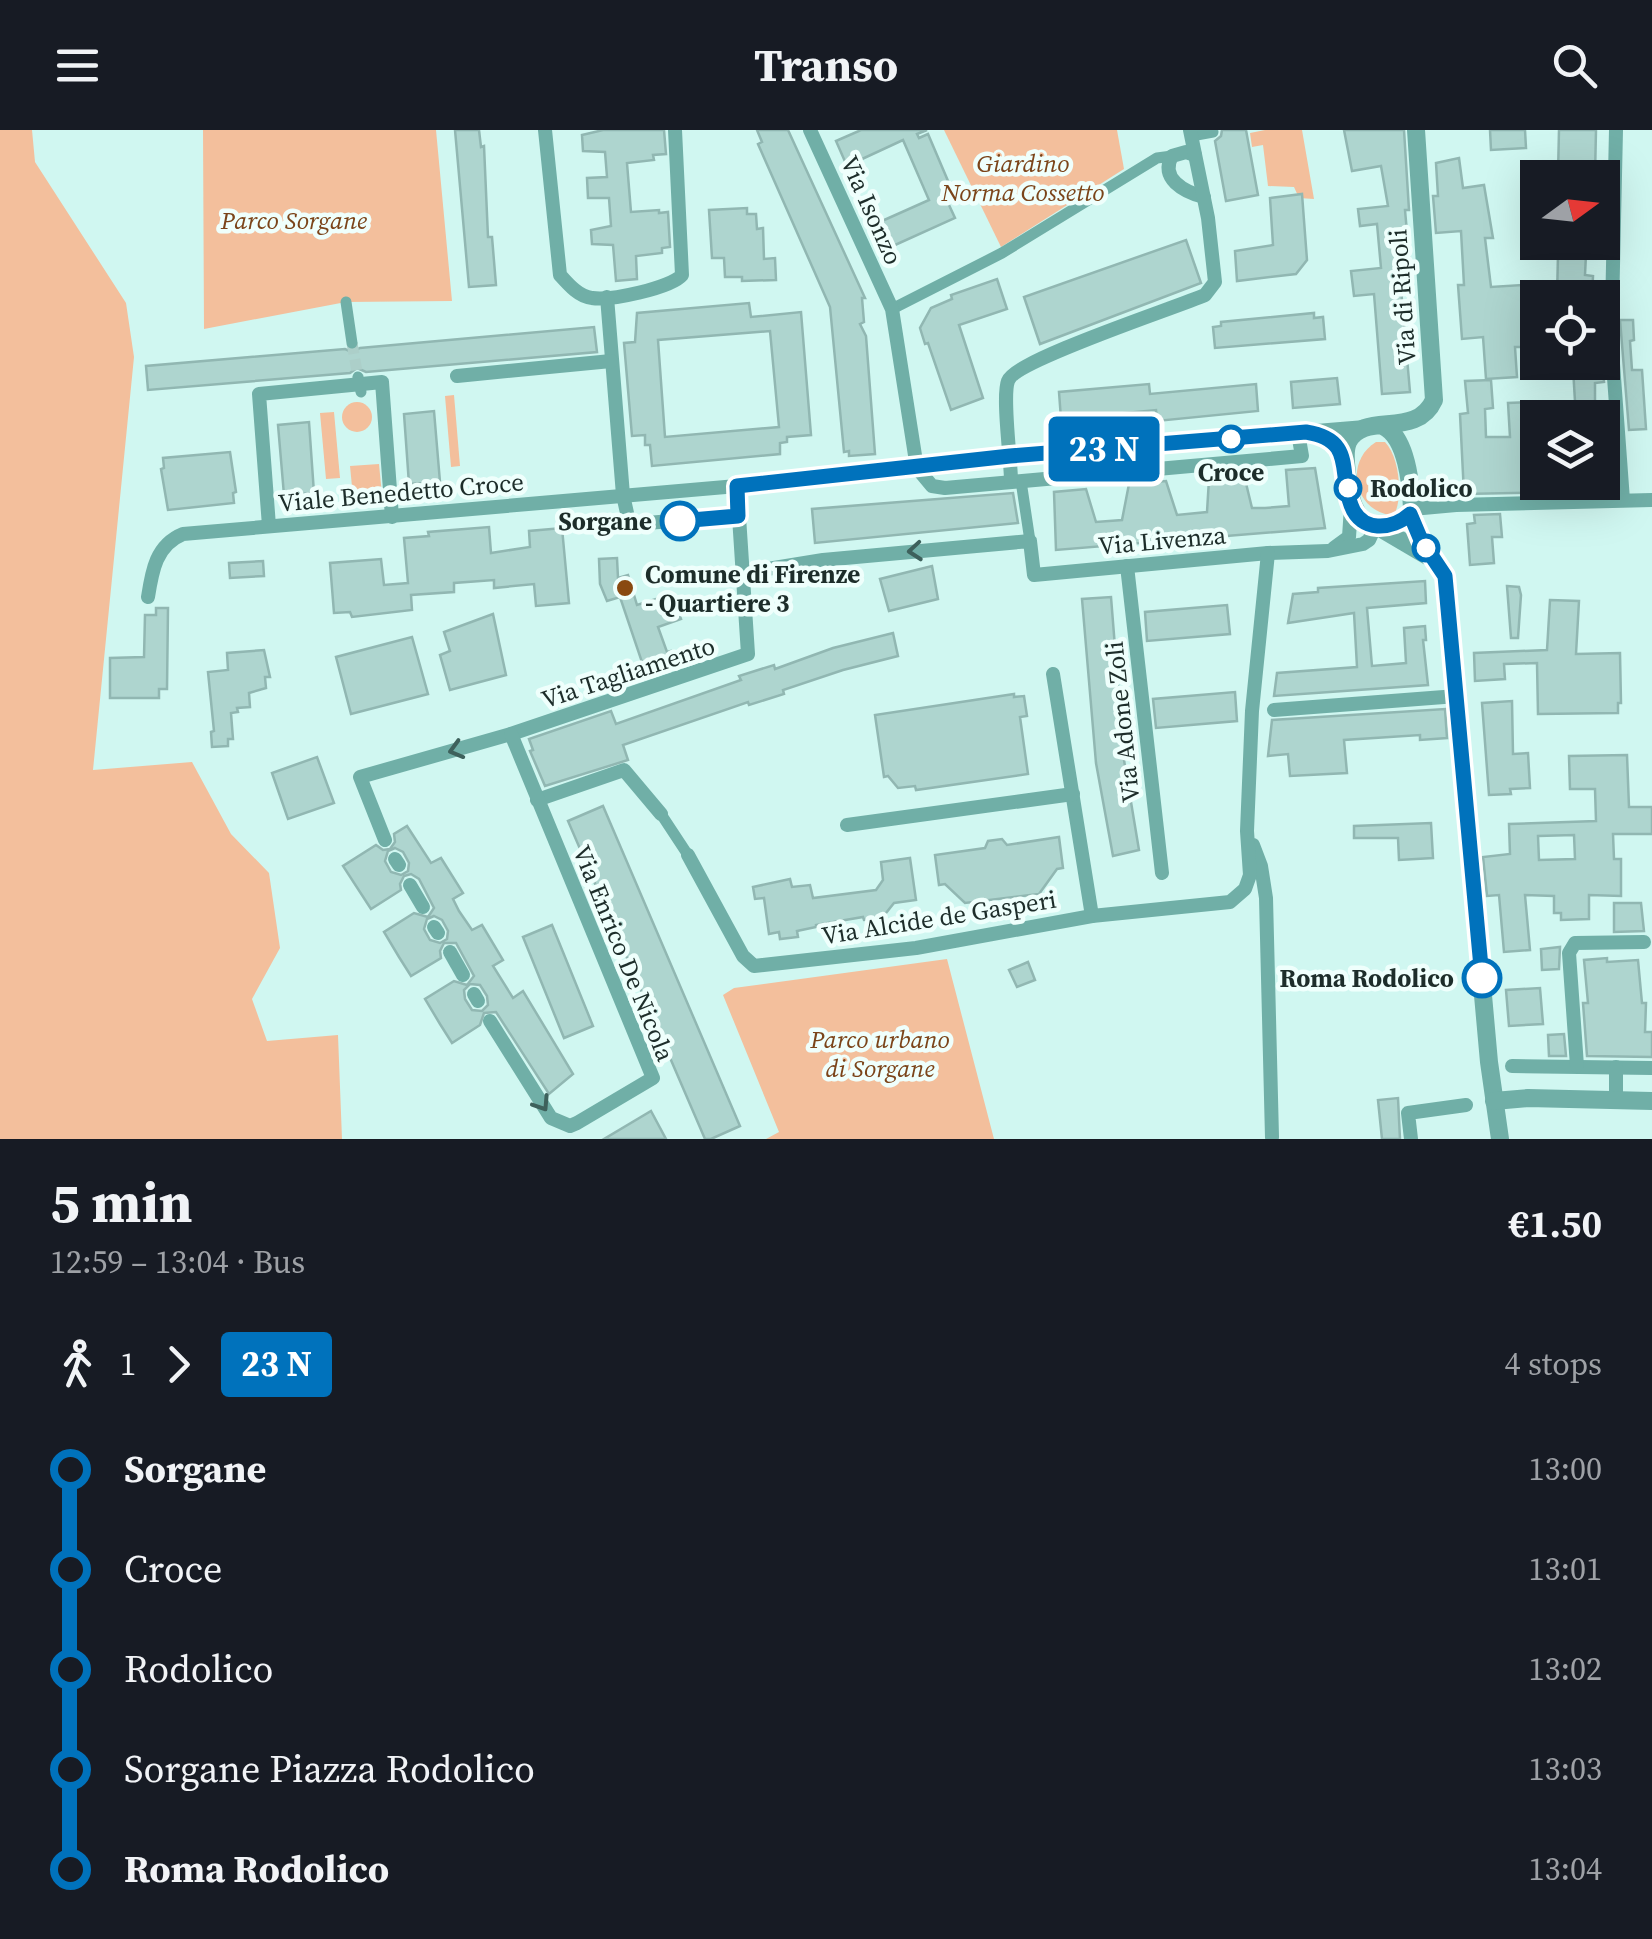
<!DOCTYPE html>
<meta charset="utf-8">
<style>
body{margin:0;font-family:"Source Serif 4",serif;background:#20242c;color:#f1f3f6;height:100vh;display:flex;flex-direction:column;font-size:38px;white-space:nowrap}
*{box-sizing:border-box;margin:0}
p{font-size:32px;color:#9ea1a6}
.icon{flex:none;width:55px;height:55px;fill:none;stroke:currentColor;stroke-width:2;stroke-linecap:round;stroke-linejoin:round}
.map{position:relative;height:1009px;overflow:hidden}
.drawer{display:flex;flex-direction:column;background:#171b24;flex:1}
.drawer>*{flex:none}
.badge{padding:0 20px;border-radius:8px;font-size:35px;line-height:65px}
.needle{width:65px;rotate:75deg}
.tools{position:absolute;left:1520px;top:30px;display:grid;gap:20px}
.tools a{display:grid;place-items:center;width:100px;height:100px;border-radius:0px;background:#171b24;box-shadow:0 10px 40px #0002;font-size:50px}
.map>.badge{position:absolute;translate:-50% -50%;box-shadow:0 0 0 5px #fff}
.legs{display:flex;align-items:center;gap:15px;height:110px;padding:0 50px;font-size:32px}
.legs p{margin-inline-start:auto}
.overview{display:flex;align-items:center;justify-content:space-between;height:170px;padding:0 50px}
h1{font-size:55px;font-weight:700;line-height:75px}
ul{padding:0 50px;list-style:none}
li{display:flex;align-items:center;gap:35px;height:100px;font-size:38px}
li i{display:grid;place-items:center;width:15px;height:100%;margin:0 12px;background:currentColor}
li i::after{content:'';width:25px;height:25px;margin:-12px;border:8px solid;border-radius:50%;background:#171b24}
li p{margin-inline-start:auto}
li:first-child i{background:linear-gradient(#0000 50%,currentColor 0)}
li:last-child i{background:linear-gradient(currentColor 50%,#0000 0)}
header{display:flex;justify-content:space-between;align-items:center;height:130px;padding:0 50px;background:#171b24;font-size:45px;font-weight:700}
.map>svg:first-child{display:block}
.green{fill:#f3bf9c}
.building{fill:#aed5cf;stroke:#91b7b2;stroke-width:2.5;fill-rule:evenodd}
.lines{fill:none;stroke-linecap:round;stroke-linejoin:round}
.pedestrian-tunnel{stroke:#accfc9;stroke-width:11;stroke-dasharray:11 5.5;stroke-linecap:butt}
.pedestrian{stroke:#70afa7;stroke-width:11}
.minor{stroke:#70afa7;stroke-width:14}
.tertiary{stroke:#70afa7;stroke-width:18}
.oneway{stroke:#3e615c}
.line-1-casing{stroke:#fff;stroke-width:22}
.line-1{stroke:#0072bc;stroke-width:15}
.stop-1-dot{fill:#fff;stroke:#0072bc;stroke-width:5}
.poi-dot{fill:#894911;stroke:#effffc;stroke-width:4}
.labels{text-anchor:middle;stroke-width:9;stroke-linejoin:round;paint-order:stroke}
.park-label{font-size:25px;font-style:italic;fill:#7b4419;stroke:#effffc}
.street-label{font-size:25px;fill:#1d2d2a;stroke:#effffc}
.stop-label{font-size:25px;font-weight:bold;fill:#1d2d2a;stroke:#effffc;text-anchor:end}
.poi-label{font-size:25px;font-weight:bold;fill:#1d2d2a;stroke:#effffc;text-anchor:start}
</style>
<header><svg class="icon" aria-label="menu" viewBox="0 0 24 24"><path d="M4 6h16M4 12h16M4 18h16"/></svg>Transo<svg class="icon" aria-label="search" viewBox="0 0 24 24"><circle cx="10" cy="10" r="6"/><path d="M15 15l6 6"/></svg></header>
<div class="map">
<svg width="1652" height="1009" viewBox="0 0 1652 1009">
<rect width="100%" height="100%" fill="#d0f7f1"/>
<!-- green -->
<g class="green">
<polygon points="0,0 32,0 35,32 126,173 134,227 93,640 192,632 231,704 269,743 280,818 252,869 267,911 338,905 342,1009 0,1009"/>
<polygon points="203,0 436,0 452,171 346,172 204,199"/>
<polygon points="944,0 1117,0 1124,39 1001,117"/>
<polygon points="1265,0 1302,0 1314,69 1299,68 1294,57 1268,56 1263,15 1252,17 1250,3"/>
<polygon points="454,265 460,336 451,337 445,266"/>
<circle cx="357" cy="287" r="15"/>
<polygon points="334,282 340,348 326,349 320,283"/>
<path d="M 1376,312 L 1385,312 C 1399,326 1403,365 1395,383 L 1389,385 C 1353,378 1345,331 1376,312 Z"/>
<polygon points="379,334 382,365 353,367 350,336"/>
<polygon points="947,829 994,1009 766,1009 779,1002 723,865 734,858"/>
</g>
<!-- building -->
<g class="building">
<polygon points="455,0 479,0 481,17 484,16 488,107 492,107 496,155 469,157"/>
<polygon points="603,0 664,0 666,24 653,25 654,30 627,33 631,82 659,80 659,83 668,82 670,117 662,118 662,123 636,126 637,149 616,151 613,115 592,114 591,100 611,96 609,68 588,68 587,48 607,47 605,22 583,21 582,5"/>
<polygon points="757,0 788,0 865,168 862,168 864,192 860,194 866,206 875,324 849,326 849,321 844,322 830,177 758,14 762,12"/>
<polygon points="861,0 927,0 917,4 919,8 928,4 951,58 943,62 955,88 884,120 873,95 929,70 903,10 847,36 836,11"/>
<polygon points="1222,0 1246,0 1258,65 1226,71 1215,11 1221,6"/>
<polygon points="1344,0 1404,0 1409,80 1405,80 1412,158 1401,159 1410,262 1382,264 1374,164 1354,166 1351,141 1381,138 1377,94 1360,96 1358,79 1388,76 1381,36 1352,41"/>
<polygon points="1490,0 1525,0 1526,18 1491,20"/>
<polygon points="1559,0 1596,0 1595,45 1558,44"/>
<polygon points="1459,28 1463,58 1484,55 1493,108 1485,108 1491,157 1522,155 1524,217 1515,217 1517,247 1486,249 1483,207 1462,209 1458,155 1464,155 1461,101 1436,103 1433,66 1438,66 1436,33"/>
<polygon points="1302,64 1307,130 1296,144 1237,151 1235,121 1273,115 1270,68"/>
<polygon points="747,78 747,84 756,84 757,99 763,98 764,129 775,128 776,150 742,151 742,147 725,147 724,128 712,128 709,80"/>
<polygon points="1186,110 1201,153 1040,214 1024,167"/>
<polygon points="1558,124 1586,124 1585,145 1593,146 1592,168 1557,168"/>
<polygon points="997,149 1007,179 959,195 983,268 951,280 928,213 925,214 920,198 931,178 952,169 951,165"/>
<path d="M 749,173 L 751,187 L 801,182 L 811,305 L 787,307 L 787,312 L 780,313 L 780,324 L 652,336 L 650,315 L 645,315 L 645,305 L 632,306 L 624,213 L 635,212 L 637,183 ZM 770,201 L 779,297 L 665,307 L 658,210 Z"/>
<polygon points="1314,183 1314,188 1323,187 1325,209 1215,218 1213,197 1221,196 1221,192"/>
<polygon points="1620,190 1633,190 1634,210 1630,211 1632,240 1642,240 1646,299 1629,300"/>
<polygon points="594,197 597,222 366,242 357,238 350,243 148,260 146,236 345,219 352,222 360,218"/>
<polygon points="1580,232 1602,232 1604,252 1595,253 1595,288 1576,288 1573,238 1580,238"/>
<polygon points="1337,248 1340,274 1293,278 1291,252"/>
<polygon points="1491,250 1493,278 1485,279 1486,307 1510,307 1508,273 1533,272 1538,306 1534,306 1534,321 1529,322 1530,346 1538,346 1538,352 1604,352 1605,361 1464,364 1460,284 1468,283 1465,251"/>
<polygon points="1149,254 1150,264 1256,254 1258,281 1157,291 1156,280 1061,289 1059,262"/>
<polygon points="434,281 440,352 409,354 404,284"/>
<polygon points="309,292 314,363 284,365 278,295"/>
<polygon points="230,322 236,362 233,363 234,373 168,380 161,339 164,338 163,328"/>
<polygon points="1315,338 1325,398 1056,420 1054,362 1086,359 1096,392 1122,390 1129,354 1166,351 1177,385 1207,382 1209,349 1244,345 1252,378 1265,378 1289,376 1286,340"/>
<polygon points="1013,363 1018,393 815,413 812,379"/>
<polygon points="1500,384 1502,407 1492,407 1494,433 1470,435 1467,394 1475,393 1474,385"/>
<polygon points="489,397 491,423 530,417 529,401 562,398 569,473 536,476 534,454 494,458 494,450 454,453 454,462 411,465 412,480 352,487 350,482 334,483 330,433 381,429 384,455 408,453 404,408 429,406 428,402"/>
<polygon points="617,428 618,448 628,445 637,475 672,464 681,489 658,497 667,522 671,521 677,537 647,547 620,467 607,471 600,454 599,429"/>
<polygon points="263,431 264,446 230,448 229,433"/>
<polygon points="932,436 938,469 889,481 880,449"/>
<polygon points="1425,451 1426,473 1367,478 1372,536 1406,533 1404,498 1425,496 1426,510 1423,510 1428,555 1274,566 1277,543 1357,537 1354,483 1288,493 1293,464 1318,462 1318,458"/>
<polygon points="1507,456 1519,457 1521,465 1518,508 1511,508"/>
<polygon points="1111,467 1124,630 1139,720 1113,726 1096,633 1082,469"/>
<polygon points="1550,470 1579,471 1576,524 1620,523 1621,573 1618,573 1618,583 1538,584 1537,533 1504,534 1505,549 1475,551 1474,523 1547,520"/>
<polygon points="1227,475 1230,504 1147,511 1145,482"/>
<polygon points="156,478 168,478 167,559 159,559 159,568 110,568 110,528 144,527 145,485 156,485"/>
<polygon points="493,484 506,545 450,560 440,525 450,521 444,502"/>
<polygon points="893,503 898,526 843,540 783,560 784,564 749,575 748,572 623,615 628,630 545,656 530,621 533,620 529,609 611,581 616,594 741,550 739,546 774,535 775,539 833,518"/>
<polygon points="412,507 428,564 351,584 336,527"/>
<polygon points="264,520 270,547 265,547 266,558 249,563 250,577 237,578 238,582 231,583 233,609 228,609 228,616 212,617 211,602 214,601 208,542 228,540 227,523"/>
<polygon points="1235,562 1237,591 1156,598 1153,569"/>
<polygon points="1014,564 1014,567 1024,566 1027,586 1020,587 1028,644 916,660 915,656 898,658 888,646 884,647 875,585"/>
<polygon points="1512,571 1513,624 1528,623 1530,658 1510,659 1511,664 1489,665 1482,573"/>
<polygon points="1445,579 1447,608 1420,610 1420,605 1344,610 1347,643 1290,646 1288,624 1268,626 1272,590"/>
<path d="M 1627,625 L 1629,677 L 1652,677 L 1652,704 L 1613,704 L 1614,729 L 1621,729 L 1621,766 L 1589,765 L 1589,789 L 1561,790 L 1561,783 L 1554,783 L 1554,766 L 1525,765 L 1530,820 L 1504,822 L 1499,765 L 1487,766 L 1483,727 L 1510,724 L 1509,694 L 1596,691 L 1595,659 L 1570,659 L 1569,626 ZM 1574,705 L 1575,729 L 1539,730 L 1538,706 Z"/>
<polygon points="317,627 334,673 288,689 272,643"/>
<polygon points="603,676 740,996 711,1009 705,1009 568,691"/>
<polygon points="1431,693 1433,728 1399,730 1398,708 1354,708 1354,696"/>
<path d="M 407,696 L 431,733 L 441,728 L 463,763 L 453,769 L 459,781 L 472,800 L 482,795 L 503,830 L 493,836 L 513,868 L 523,861 L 573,944 L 549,964 L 496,882 L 484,883 L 480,895 L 452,913 L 440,894 L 425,869 L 454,851 L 467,855 L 474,846 L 456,813 L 444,813 L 440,821 L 441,828 L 411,846 L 399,827 L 384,802 L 414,783 L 428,787 L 434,778 L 419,749 L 411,744 L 404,746 L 400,754 L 401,760 L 371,779 L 343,736 L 376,715 L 383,720 L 390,719 L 395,712 L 394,704 ZM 395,718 L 403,722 L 409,733 L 408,741 L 401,745 L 391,742 L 385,731 L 388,721 ZM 434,786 L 442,790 L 448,801 L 447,809 L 440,813 L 430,810 L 424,799 L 427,789 ZM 470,854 L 480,855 L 487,866 L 488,875 L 482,881 L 472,880 L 465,869 L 464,860 Z"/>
<polygon points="1059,707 1063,738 1057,739 1039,764 965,773 945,754 939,755 935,725 985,718 988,711 1002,709 1007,715"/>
<polygon points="910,728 916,770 894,773 882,788 864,790 863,787 816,795 816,797 797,801 798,807 780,809 779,802 769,804 764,768 755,769 753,757 790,749 792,757 810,755 813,768 876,760 883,750 881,732"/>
<polygon points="1614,773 1641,773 1644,801 1614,802"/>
<polygon points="552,795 593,896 564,908 523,807"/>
<polygon points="1560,817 1559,839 1542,840 1541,819"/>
<polygon points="1607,828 1607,832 1638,830 1642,873 1646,873 1645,902 1652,902 1652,927 1587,926 1583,873 1588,873 1584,830"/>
<polygon points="1028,832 1035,850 1017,857 1009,840"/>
<polygon points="1540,858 1543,894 1509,896 1506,860"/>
<polygon points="1564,904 1566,926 1549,926 1548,905"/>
<polygon points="1398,968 1400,1009 1382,1009 1378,970"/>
<polygon points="651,981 666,1009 604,1009"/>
</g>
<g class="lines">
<!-- pedestrian-tunnel -->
<polyline class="pedestrian-tunnel" points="352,213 358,247"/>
<!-- pedestrian -->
<g class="pedestrian">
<polyline points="1191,6 1213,2"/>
<polyline points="346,172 352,213"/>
<polyline points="892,179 1002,123 1157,28 1172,26"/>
<polyline points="358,247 361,262"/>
<polyline points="1021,351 1030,411"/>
<polyline points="661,684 688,725"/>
</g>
<!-- minor -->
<g class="minor">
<path d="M 545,0 L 560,145 C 568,154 579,167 592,168 C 610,171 671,158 682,145 L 675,0"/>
<polyline points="810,0 892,179 917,338 932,356 945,358 1302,326 1298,303"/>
<path d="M 1195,25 L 1186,22 L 1172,26 C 1159,48 1184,62 1204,67"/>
<polyline points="607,167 623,365 629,392 633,394 738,386"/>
<polyline points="1612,181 1616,0"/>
<polyline points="1610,193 1623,370"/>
<polyline points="457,246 611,231"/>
<path d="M 1312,303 C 1330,306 1338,318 1346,334"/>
<path d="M 1011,351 C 1011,330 1002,267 1008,251 C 1015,230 1175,178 1205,165 L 1215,152 L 1208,88 L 1190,0"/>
<polyline points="1412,379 1456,375 1652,370"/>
<polyline points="269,396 259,264 382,252 392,387"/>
<polyline points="1334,418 1349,407 1351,377"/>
<polyline points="1127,436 1162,743"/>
<polyline points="742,443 823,430 1030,411 1034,445 1268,423 1328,421 1363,414 1369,410 1375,397"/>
<path d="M 148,467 C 152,441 156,415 183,404 L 737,356 L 1010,326 L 1365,297"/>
<polyline points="1053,544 1092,786"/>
<polyline points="1274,580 1457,566"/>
<polyline points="537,670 624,640 661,684"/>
<polyline points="847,695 1073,664"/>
<polyline points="385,710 360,647 511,604 748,524 737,356"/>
<polyline points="1253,715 1261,736 1266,768 1272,1007"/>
<polyline points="688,725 743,826 754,836 916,818 1092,786 1230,772 1245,759 1250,745 1247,701 1252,581 1268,423"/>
<polyline points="395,729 399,735"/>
<polyline points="410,755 423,777"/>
<polyline points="434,797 438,803"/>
<polyline points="450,822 463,845"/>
<polyline points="474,864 478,871"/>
<polyline points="490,891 551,988 570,996 577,993 653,948 511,604"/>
<polyline points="1512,936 1652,938"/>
<polyline points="1577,936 1569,823 1575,813 1644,812"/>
<polyline points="1616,970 1616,937"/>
<polyline points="1411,1009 1408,983 1466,975"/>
</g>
<!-- tertiary -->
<g class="tertiary">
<path d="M 1383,296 C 1407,307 1411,355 1412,379 C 1408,387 1404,391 1395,394 C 1358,408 1349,370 1347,343 C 1346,333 1344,321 1348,312 C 1364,280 1416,310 1434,270 L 1416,0"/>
<path d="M 1410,384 C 1417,411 1441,428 1446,454 L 1489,932 L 1500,1009"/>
<polyline points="1380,398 1431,428"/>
<polyline points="1494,971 1528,968 1652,971"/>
</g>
</g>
<!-- one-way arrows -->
<defs><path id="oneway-chevron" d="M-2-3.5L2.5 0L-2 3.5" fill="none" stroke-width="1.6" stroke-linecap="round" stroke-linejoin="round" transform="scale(2.5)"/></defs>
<g class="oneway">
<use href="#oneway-chevron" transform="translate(915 421) rotate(175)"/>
<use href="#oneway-chevron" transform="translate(456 620) rotate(164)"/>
<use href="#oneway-chevron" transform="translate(542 974) rotate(57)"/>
</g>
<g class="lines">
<!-- line-1 casing -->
<g class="line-1-casing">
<path id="line-1" d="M 680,391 L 738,386 L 737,356 L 1010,326 L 1306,302 C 1356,310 1338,342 1351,375 C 1361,403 1392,400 1410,384 L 1421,410 L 1445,446 L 1482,848"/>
</g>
<!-- line-1 -->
<use href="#line-1" class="line-1"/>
</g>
<!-- markers -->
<g class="stop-1-dot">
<circle cx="1231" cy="309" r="12"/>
<circle cx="1348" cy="358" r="12"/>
<circle cx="680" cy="391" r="18"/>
<circle cx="1426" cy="418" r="12"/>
<circle cx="1482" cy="848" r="18"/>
</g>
<circle class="poi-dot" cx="625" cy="458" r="10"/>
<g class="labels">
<!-- park labels -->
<g class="park-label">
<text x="1023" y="42">Giardino<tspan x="1023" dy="29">Norma Cossetto</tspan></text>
<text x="294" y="99">Parco Sorgane</text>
<text x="880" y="918">Parco urbano<tspan x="880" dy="29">di Sorgane</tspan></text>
</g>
<!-- street labels -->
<g class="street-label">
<text transform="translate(872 80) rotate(66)" y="9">Via Isonzo</text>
<text transform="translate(1402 167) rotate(-94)" y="9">Via di Ripoli</text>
<text transform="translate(401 362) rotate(-5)" y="9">Viale Benedetto Croce</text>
<text transform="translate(1162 410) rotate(-5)" y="9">Via Livenza</text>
<text transform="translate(628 542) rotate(-18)" y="9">Via Tagliamento</text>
<text transform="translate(1122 592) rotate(-96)" y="9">Via Adone Zoli</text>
<text transform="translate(939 787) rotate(-9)" y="9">Via Alcide de Gasperi</text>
<text transform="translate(624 823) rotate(68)" y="9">Via Enrico De Nicola</text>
</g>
<!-- stop labels -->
<g class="stop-label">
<text x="1231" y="351" text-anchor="middle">Croce</text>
<text x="1370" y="367" text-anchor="start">Rodolico</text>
<text x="652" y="400">Sorgane</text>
<text x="1454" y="857">Roma Rodolico</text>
</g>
<!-- poi labels -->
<g class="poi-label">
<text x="645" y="453">Comune di Firenze<tspan x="645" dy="29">- Quartiere 3</tspan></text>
</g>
</g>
</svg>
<div class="tools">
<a><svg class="needle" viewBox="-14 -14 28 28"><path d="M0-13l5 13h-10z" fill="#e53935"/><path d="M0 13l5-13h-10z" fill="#9ea1a6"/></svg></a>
<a><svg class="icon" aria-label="locate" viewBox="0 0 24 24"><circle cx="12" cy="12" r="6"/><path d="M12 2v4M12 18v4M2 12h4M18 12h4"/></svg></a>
<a><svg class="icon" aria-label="layers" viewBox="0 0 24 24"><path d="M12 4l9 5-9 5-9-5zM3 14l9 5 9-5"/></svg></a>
</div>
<b class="badge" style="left:1104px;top:319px;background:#0072bc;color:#fff">23 N</b>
</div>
<section class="drawer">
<div class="overview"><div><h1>5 min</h1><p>12:59 – 13:04 · Bus</p></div><b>€1.50</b></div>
<div class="legs"><svg class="icon" aria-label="walk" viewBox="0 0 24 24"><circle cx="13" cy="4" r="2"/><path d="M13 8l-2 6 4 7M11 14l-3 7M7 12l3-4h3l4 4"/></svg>1<svg class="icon" aria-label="forward" viewBox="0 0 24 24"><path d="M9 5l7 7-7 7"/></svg><b class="badge" style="background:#0072bc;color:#fff">23 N</b><p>4 stops</p></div>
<ul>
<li><i style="color:#0072bc"></i><b>Sorgane</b><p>13:00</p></li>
<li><i style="color:#0072bc"></i><span>Croce</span><p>13:01</p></li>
<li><i style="color:#0072bc"></i><span>Rodolico</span><p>13:02</p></li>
<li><i style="color:#0072bc"></i><span>Sorgane Piazza Rodolico</span><p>13:03</p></li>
<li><i style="color:#0072bc"></i><b>Roma Rodolico</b><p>13:04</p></li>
</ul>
</section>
